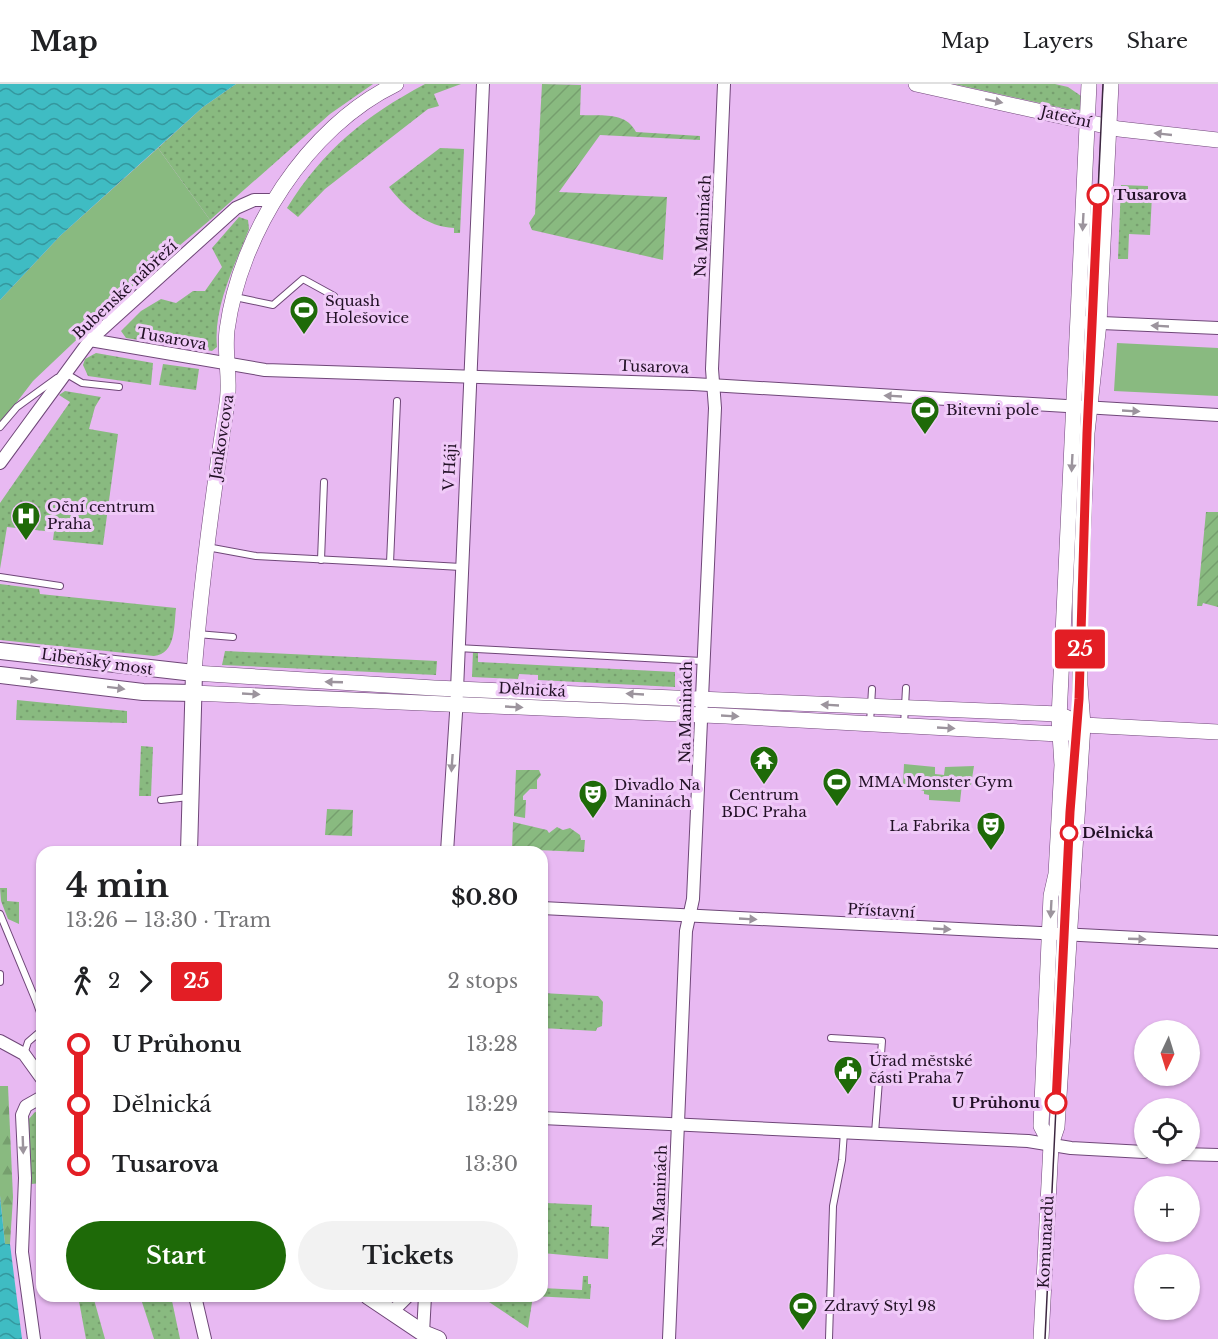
<!DOCTYPE html>
<meta charset="utf-8">
<style>
body{margin:0;font-family:"Libre Baskerville",serif;background:#f2f2f2;color:#202124;height:100vh;display:flex;flex-direction:column;font-size:22px;white-space:nowrap}
*{box-sizing:border-box;margin:0}
p{font-size:20px;color:#757577}
.icon{flex:none;width:33px;height:33px;fill:none;stroke:currentColor;stroke-width:2;stroke-linecap:round;stroke-linejoin:round}
.map{position:relative;flex:1;overflow:hidden}
.side{position:absolute;left:36px;top:762px;width:512px;height:456px;display:flex;flex-direction:column;background:#fff;border-radius:18px;box-shadow:0 2px 4px #0004}
.side>*{flex:none}
.badge{padding:0 12px;border-radius:4px;font-size:21px;line-height:39px}
.needle{width:39px;rotate:184deg}
.tools{position:absolute;left:1134px;top:936px;display:grid;gap:12px}
.tools a{display:grid;place-items:center;width:66px;height:66px;border-radius:50%;background:#fff;box-shadow:0 2px 4px #0004;font-size:30px}
.map>.badge{position:absolute;translate:-50% -50%;box-shadow:0 0 0 3px #fff}
.legs{display:flex;align-items:center;gap:9px;height:66px;padding:0 30px;font-size:20px}
.legs p{margin-inline-start:auto}
.summary{display:flex;align-items:center;justify-content:space-between;height:102px;padding:0 30px}
h1{font-size:33px;font-weight:700;line-height:45px}
.cta{display:flex;gap:12px;margin-top:auto;padding:12px 30px}
.cta a{flex:1;height:69px;border-radius:36px;background:#1e6a08;color:#fff;font-size:24px;font-weight:700;line-height:69px;text-align:center}
.cta a+a{background:#f2f2f2;color:#202124}
ul{padding:0 30px;list-style:none}
li{display:flex;align-items:center;gap:21px;height:60px;font-size:22px}
li i{display:grid;place-items:center;width:9px;height:100%;margin:0 8px;background:currentColor}
li i::after{content:'';width:15px;height:15px;margin:-8px;border:4px solid;border-radius:50%;background:#fff}
li p{margin-inline-start:auto}
li:first-child i{background:linear-gradient(#0000 50%,currentColor 0)}
li:last-child i{background:linear-gradient(currentColor 50%,#0000 0)}
header{display:flex;align-items:center;gap:36px;box-sizing:border-box;height:84px;padding:0 30px;background:#fff;border-bottom:2px solid #e0e0e0}
header strong{font-size:28px}
nav{display:flex;gap:33px;margin-inline-start:auto;font-size:21px}
.map>svg:first-child{display:block}
.grass{fill:url(#grass-dots)}
.forest{fill:url(#forest-firs)}
.park{fill:#89ba80}
.garden{fill:url(#garden-furrows)}
.water{fill:url(#water-waves)}
.lines{fill:none;stroke-linecap:round;stroke-linejoin:round}
.service-casing{stroke:#6f4778;stroke-width:8}
.minor-casing{stroke:#6f4778;stroke-width:14}
.tertiary-casing{stroke:#6f4778;stroke-width:16}
.secondary-casing{stroke:#6f4778;stroke-width:18}
.service{stroke:#fff;stroke-width:6}
.minor{stroke:#fff;stroke-width:12}
.tertiary{stroke:#fff;stroke-width:15}
.secondary{stroke:#fff;stroke-width:16}
.tram{stroke:#3c2740;stroke-width:1.5}
.oneway{fill:#9c949d}
.line-1-casing{stroke:#fff;stroke-width:14}
.line-1{stroke:#e31e25;stroke-width:9}
.stop-1-dot{fill:#fff;stroke:#e31e25;stroke-width:3}
.labels{text-anchor:middle;stroke-width:6;stroke-linejoin:round;paint-order:stroke}
.street-label{font-size:15px;fill:#221126;stroke:#f0caf8}
.stop-label{font-size:15px;font-weight:bold;fill:#221126;stroke:#f0caf8;text-anchor:start}
.poi-label{font-size:15px;fill:#221126;stroke:#f0caf8;text-anchor:start}
</style>
<header>
<strong>Map</strong>
<nav><a>Map</a><a>Layers</a><a>Share</a></nav>
</header>
<div class="map">
<svg width="1218" height="1255" viewBox="0 0 1218 1255">
<defs>
<pattern id="grass-dots" width="8" height="8" patternUnits="userSpaceOnUse" patternTransform="scale(1.5)"><rect width="8" height="8" fill="#89ba80"/><path d="M2 2h.1M6 6h.1" fill="none" stroke="#769f6e" stroke-width="1.8" stroke-linecap="round"/></pattern>
<pattern id="forest-firs" width="22" height="20" patternUnits="userSpaceOnUse" patternTransform="scale(1.5)"><rect width="22" height="20" fill="#89ba80"/><path d="M5 1l3.5 6h-7zM16 11l3.5 6h-7z" fill="#769f6e"/></pattern>
<pattern id="garden-furrows" width="10" height="10" patternUnits="userSpaceOnUse" patternTransform="scale(1.5)"><rect width="10" height="10" fill="#89ba80"/><path d="M-1 1l2-2M0 10L10 0M9 11l2-2" fill="none" stroke="#769f6e"/></pattern>
<pattern id="water-waves" width="16" height="10" patternUnits="userSpaceOnUse" patternTransform="scale(1.5)"><rect width="16" height="10" fill="#3fbcc3"/><path d="M0 5q4-4 8 0t8 0" fill="none" stroke="#34979e"/></pattern>
</defs>
<rect width="100%" height="100%" fill="#e8b9f2"/>
<!-- grass -->
<g class="grass">
<polygon points="236,0 373,0 330,30 210,136 158,64 203,23"/>
<path d="M 425,0 L 461,0 L 434,10 L 439,22 L 428,25 L 325,105 L 298,133 L 287,124 C 323,66 365,32 425,0 Z"/>
<polygon points="954,0 1055,0 1068,3 1084,14 1083,23 1079,26 1067,25"/>
<path d="M 440,64 L 464,65 L 460,149 L 454,149 L 454,144 C 427,143 405,124 389,103 Z"/>
<polygon points="1121,101 1148,102 1148,111 1152,111 1150,151 1129,150 1128,175 1118,175"/>
<path d="M 239,133 L 248,136 L 249,145 C 235,181 213,223 217,263 L 212,267 L 126,254 L 121,247 L 141,227 L 161,215 L 176,219 L 193,207 L 205,207 L 222,183 L 212,164 Z"/>
<polygon points="96,269 153,279 151,301 88,292 83,281 85,275"/>
<polygon points="163,280 199,285 196,306 159,301"/>
<polygon points="65,307 101,313 95,323 89,345 118,350 103,461 53,456 54,448 7,443 0,485 0,419 70,318 59,311"/>
<path d="M 0,500 L 39,505 L 40,510 L 176,524 C 174,541 176,570 154,572 L 0,556 Z"/>
<polygon points="225,567 437,577 436,591 222,581"/>
<polygon points="473,567 478,567 478,578 675,588 675,603 538,596 538,591 519,590 518,595 472,593"/>
<polygon points="17,616 127,627 127,639 16,636"/>
<polygon points="141,662 153,663 151,712 139,712"/>
<polygon points="0,804 7,804 7,817 19,818 19,840 8,835 1,817"/>
<polygon points="542,909 598,912 603,918 602,942 597,944 596,947 542,944"/>
<polygon points="35,1028 42,1029 42,1099 31,1100 28,1036"/>
<polygon points="542,1100 547,1100 546,1119 592,1121 591,1142 609,1143 608,1175 542,1169"/>
<polygon points="583,1192 588,1192 588,1200 591,1200 590,1215 533,1212 528,1244 486,1216 489,1212 542,1212 542,1204 582,1206"/>
<polygon points="78,1212 93,1212 105,1255 86,1255"/>
<polygon points="140,1212 171,1212 180,1255 154,1255"/>
</g>
<!-- forest -->
<polygon class="forest" points="0,1002 8,1002 13,1113 10,1160 5,1160 0,1112"/>
<!-- park -->
<g class="park">
<polygon points="158,64 210,136 149,187 33,297 0,340 0,216 60,152"/>
<polygon points="1117,259 1218,264 1218,312 1114,307"/>
<polygon points="904,680 935,683 935,690 944,691 945,683 974,682 971,701 962,700 960,718 929,716 929,711 924,710 924,707 903,701"/>
</g>
<!-- garden -->
<g class="garden">
<path d="M 542,0 L 581,1 L 580,31 C 600,32 626,27 636,48 L 700,52 L 700,56 L 600,51 L 559,108 L 667,113 L 663,176 L 532,146 L 529,139 L 535,130 Z"/>
<polygon points="1206,428 1218,428 1218,523 1203,519 1202,522 1197,522"/>
<polygon points="516,686 539,686 541,691 537,696 537,705 530,705 523,712 523,716 526,716 525,734 514,732"/>
<polygon points="327,725 353,726 352,752 325,751"/>
<polygon points="513,738 547,746 549,749 557,743 563,746 570,744 580,751 581,756 585,756 584,768 512,765"/>
</g>
<!-- water -->
<g class="water">
<polygon points="0,0 236,0 203,23 60,152 0,216"/>
<polygon points="0,1112 5,1160 10,1160 22,1255 0,1255"/>
</g>
<g class="lines">
<!-- service casing -->
<g class="service-casing">
<g id="service">
<polyline points="235,213 273,221 303,195 334,212"/>
<polyline points="65,289 82,299 119,303"/>
<polyline points="397,317 390,479 461,483"/>
<polyline points="0,343 17,323 57,294"/>
<polyline points="207,463 256,472 390,479"/>
<polyline points="321,476 324,398"/>
<polyline points="0,493 60,502"/>
<polyline points="197,550 233,553"/>
<polyline points="457,564 702,577"/>
<polyline points="870,639 872,605"/>
<polyline points="904,641 906,604"/>
<polyline points="161,716 189,713"/>
<polyline points="0,830 36,917 42,918"/>
<polyline points="0,890 0,898"/>
<polyline points="36,917 42,934"/>
<polyline points="831,954 882,957 875,1049"/>
<polyline points="24,970 28,958 42,946"/>
<polyline points="829,1255 833,1122 842,1076 844,1048"/>
</g>
</g>
<!-- minor casing -->
<g class="minor-casing">
<g id="minor">
<polyline points="1078,238 1218,244"/>
<polyline points="90,256 265,286 693,300 1218,331"/>
<polyline points="0,379 90,256 236,124 254,116 274,116"/>
<polyline points="447,768 456,629 483,0"/>
<polyline points="542,824 1218,858"/>
<polyline points="0,957 24,970 42,995"/>
<polyline points="542,1034 1028,1057 1071,1064 1144,1068"/>
<polyline points="1181,1070 1218,1071"/>
<polyline points="195,1212 205,1255"/>
<polyline points="392,1228 408,1212"/>
<polyline points="423,1249 425,1212"/>
<polyline points="34,1255 22,1168 25,1094 22,1031 26,1022 42,1013"/>
<polyline points="669,1255 686,847 693,815 715,324 712,285 724,0"/>
</g>
</g>
<!-- tertiary casing -->
<g class="tertiary-casing">
<g id="tertiary">
<path d="M 396,0 C 307,43 240,149 227,246 C 224,270 231,294 227,319 C 213,409 201,499 194,589 L 434,604 L 1059,630 L 1083,641 L 1218,648"/>
<polyline points="916,0 1119,45 1218,56"/>
<polyline points="193,609 726,632 1059,650 1069,649 1083,641"/>
<polyline points="1051,1061 1041,1042 1051,812 1056,790 1062,681 1059,634 1089,0"/>
<polyline points="1041,1255 1051,1061 1057,1043 1083,641 1080,601 1080,518 1087,349 1099,239 1111,0"/>
</g>
</g>
<!-- secondary casing -->
<g class="secondary-casing">
<g id="secondary">
<polyline points="0,567 194,589 189,768"/>
<polyline points="0,591 143,608 193,609"/>
<polyline points="368,1212 423,1249 438,1255"/>
</g>
</g>
<!-- service -->
<use href="#service" class="service"/>
<!-- minor -->
<use href="#minor" class="minor"/>
<!-- tertiary -->
<use href="#tertiary" class="tertiary"/>
<!-- secondary -->
<use href="#secondary" class="secondary"/>
<!-- tram -->
<polyline class="tram" points="1045,1255 1069,749 1079,615 1087,349 1103,0"/>
</g>
<!-- one-way arrows -->
<defs><path id="oneway-solid" d="M-6-.8H1V-3.2L6.5 0L1 3.2V.8H-6Z" transform="scale(1.5)"/></defs>
<g class="oneway">
<use href="#oneway-solid" transform="translate(994 17) rotate(12)"/>
<use href="#oneway-solid" transform="translate(1163 50) rotate(-174)"/>
<use href="#oneway-solid" transform="translate(1083 138) rotate(93)"/>
<use href="#oneway-solid" transform="translate(1160 242) rotate(-177)"/>
<use href="#oneway-solid" transform="translate(893 312) rotate(-177)"/>
<use href="#oneway-solid" transform="translate(1131 327) rotate(3)"/>
<use href="#oneway-solid" transform="translate(1072 379) rotate(93)"/>
<use href="#oneway-solid" transform="translate(29 595) rotate(6)"/>
<use href="#oneway-solid" transform="translate(334 598) rotate(-178)"/>
<use href="#oneway-solid" transform="translate(116 604) rotate(7)"/>
<use href="#oneway-solid" transform="translate(251 610) rotate(3)"/>
<use href="#oneway-solid" transform="translate(635 610) rotate(-177)"/>
<use href="#oneway-solid" transform="translate(830 621) rotate(-177)"/>
<use href="#oneway-solid" transform="translate(514 623) rotate(3)"/>
<use href="#oneway-solid" transform="translate(730 632) rotate(3)"/>
<use href="#oneway-solid" transform="translate(946 644) rotate(3)"/>
<use href="#oneway-solid" transform="translate(452 679) rotate(94)"/>
<use href="#oneway-solid" transform="translate(1051 825) rotate(93)"/>
<use href="#oneway-solid" transform="translate(748 835) rotate(3)"/>
<use href="#oneway-solid" transform="translate(942 845) rotate(3)"/>
<use href="#oneway-solid" transform="translate(1137 855) rotate(2)"/>
<use href="#oneway-solid" transform="translate(23 1061) rotate(88)"/>
</g>
<g class="lines">
<!-- line-1 casing -->
<g class="line-1-casing">
<polyline id="line-1" points="1056,1019 1070,728 1079,615 1087,349 1098,111"/>
</g>
<!-- line-1 -->
<use href="#line-1" class="line-1"/>
</g>
<!-- icons -->
<defs>
<g id="stadium-pin" transform="scale(1.5)"><path d="M0 17L-7.5 6A9.5 9.5 0 1 1 7.5 6Z" fill="#1e6a08" stroke="#f0caf8"/><path d="M0-5a6.5 5 0 1 0 0 10a6.5 5 0 1 0 0-10ZM-3.5-1.8h7v3.6h-7Z" fill="#fff"/></g>
<g id="hospital-pin" transform="scale(1.5)"><path d="M0 17L-7.5 6A9.5 9.5 0 1 1 7.5 6Z" fill="#1e6a08" stroke="#f0caf8"/><path d="M-5-5h3v3.5h4V-5h3V5h-3V1.5h-4V5h-3Z" fill="#fff"/></g>
<g id="temple-pin" transform="scale(1.5)"><path d="M0 17L-7.5 6A9.5 9.5 0 1 1 7.5 6Z" fill="#1e6a08" stroke="#f0caf8"/><path d="M0-6L5-2H3V0L6.5 2.5H4V6H1.5V3h-3V6H-4V2.5H-6.5L-3 0V-2H-5Z" fill="#fff"/></g>
<g id="theatre-pin" transform="scale(1.5)"><path d="M0 17L-7.5 6A9.5 9.5 0 1 1 7.5 6Z" fill="#1e6a08" stroke="#f0caf8"/><path d="M-5-5.5Q0-4 5-5.5V0Q5 5 0 6Q-5 5-5 0ZM-3.3-2.5H-1v1.5H-3.3ZM1-2.5H3.3v1.5H1ZM-2.8 1Q0 5.5 2.8 1Z" fill="#fff"/></g>
<g id="civic-pin" transform="scale(1.5)"><path d="M0 17L-7.5 6A9.5 9.5 0 1 1 7.5 6Z" fill="#1e6a08" stroke="#f0caf8"/><path d="M-.6-6.5H3V-4.5H.6V-3L4-1V1h2V6H-6V1h2V-1L-.6-3ZM-1.2 2.5V6h2.4V2.5Z" fill="#fff"/></g>
</defs>
<g fill-rule="evenodd">
<use href="#stadium-pin" x="304" y="226"/>
<use href="#stadium-pin" x="925" y="326"/>
<use href="#hospital-pin" x="26" y="432"/>
<use href="#temple-pin" x="764" y="676"/>
<use href="#stadium-pin" x="837" y="698"/>
<use href="#theatre-pin" x="593" y="710"/>
<use href="#theatre-pin" x="991" y="742"/>
<use href="#civic-pin" x="848" y="986"/>
<use href="#stadium-pin" x="803" y="1222"/>
</g>
<!-- markers -->
<g class="stop-1-dot">
<circle cx="1098" cy="111" r="10"/>
<circle cx="1069" cy="749" r="8"/>
<circle cx="1056" cy="1019" r="10"/>
</g>
<g class="labels">
<!-- street labels -->
<g class="street-label">
<text transform="translate(1066 33) rotate(13)" y="5">Jateční</text>
<text transform="translate(703 142) rotate(-87)" y="5">Na Maninách</text>
<text transform="translate(125 206) rotate(-43)" y="5">Bubenské nábřeží</text>
<text transform="translate(172 255) rotate(10)" y="5">Tusarova</text>
<text transform="translate(654 283) rotate(2)" y="5">Tusarova</text>
<text transform="translate(222 353) rotate(-81)" y="5">Jankovcova</text>
<text transform="translate(450 383) rotate(-87)" y="5">V Háji</text>
<text transform="translate(97 578) rotate(8)" y="5">Libeňský most</text>
<text transform="translate(532 606) rotate(3)" y="5">Dělnická</text>
<text transform="translate(686 628) rotate(-89)" y="5">Na Maninách</text>
<text transform="translate(881 827) rotate(3)" y="5">Přístavní</text>
<text transform="translate(660 1112) rotate(-88)" y="5">Na Maninách</text>
<text transform="translate(1046 1158) rotate(-87)" y="5">Komunardů</text>
</g>
<!-- stop labels -->
<g class="stop-label">
<text x="1114" y="116">Tusarova</text>
<text x="1082" y="754">Dělnická</text>
<text x="1040" y="1024" text-anchor="end">U Průhonu</text>
</g>
<!-- poi labels -->
<g class="poi-label">
<text x="325" y="222">Squash<tspan x="325" dy="17">Holešovice</tspan></text>
<text x="946" y="331">Bitevni pole</text>
<text x="47" y="428">Oční centrum<tspan x="47" dy="17">Praha</tspan></text>
<text x="858" y="703">MMA Monster Gym</text>
<text x="614" y="706">Divadlo Na<tspan x="614" dy="17">Maninách</tspan></text>
<text x="764" y="716" text-anchor="middle">Centrum<tspan x="764" dy="17">BDC Praha</tspan></text>
<text x="970" y="747" text-anchor="end">La Fabrika</text>
<text x="869" y="982">Úřad městské<tspan x="869" dy="17">části Praha 7</tspan></text>
<text x="824" y="1227">Zdravý Styl 98</text>
</g>
</g>
</svg>
<div class="tools">
<a><svg class="needle" viewBox="-14 -14 28 28"><path d="M0-13l5 13h-10z" fill="#e53935"/><path d="M0 13l5-13h-10z" fill="#757577"/></svg></a>
<a><svg class="icon" aria-label="locate" viewBox="0 0 24 24"><circle cx="12" cy="12" r="6"/><path d="M12 2v4M12 18v4M2 12h4M18 12h4"/></svg></a>
<a>+</a>
<a>−</a>
</div>
<b class="badge" style="left:1080px;top:565px;background:#e31e25;color:#fff">25</b>
<section class="side">
<div class="summary"><div><h1>4 min</h1><p>13:26 – 13:30 · Tram</p></div><b>$0.80</b></div>
<div class="legs"><svg class="icon" aria-label="walk" viewBox="0 0 24 24"><circle cx="13" cy="4" r="2"/><path d="M13 8l-2 6 4 7M11 14l-3 7M7 12l3-4h3l4 4"/></svg>2<svg class="icon" aria-label="forward" viewBox="0 0 24 24"><path d="M9 5l7 7-7 7"/></svg><b class="badge" style="background:#e31e25;color:#fff">25</b><p>2 stops</p></div>
<ul>
<li><i style="color:#e31e25"></i><b>U Průhonu</b><p>13:28</p></li>
<li><i style="color:#e31e25"></i><span>Dělnická</span><p>13:29</p></li>
<li><i style="color:#e31e25"></i><b>Tusarova</b><p>13:30</p></li>
</ul>
<div class="cta"><a>Start</a><a>Tickets</a></div>
</section>
</div>
